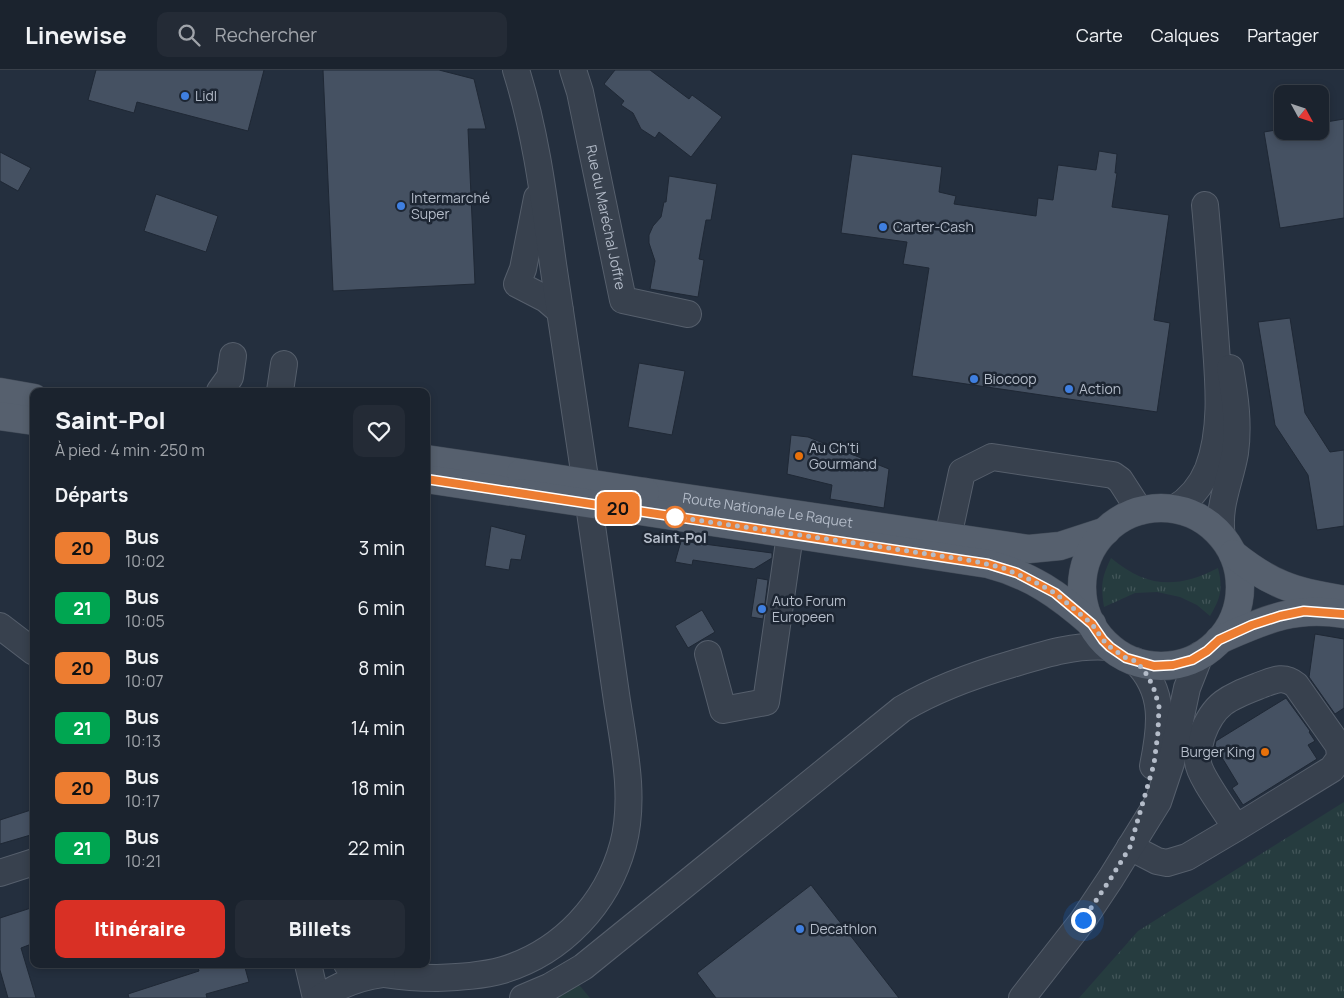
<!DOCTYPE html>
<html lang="fr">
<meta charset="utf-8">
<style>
body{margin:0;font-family:Manrope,sans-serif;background:#242b36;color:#f1f3f6;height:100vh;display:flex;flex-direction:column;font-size:19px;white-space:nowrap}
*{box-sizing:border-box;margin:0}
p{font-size:16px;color:#a0a4aa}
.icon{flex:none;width:28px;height:28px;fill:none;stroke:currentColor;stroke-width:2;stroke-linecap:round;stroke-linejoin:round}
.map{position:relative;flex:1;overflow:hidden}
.side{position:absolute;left:30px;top:318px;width:400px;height:580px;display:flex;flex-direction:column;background:#1b232e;border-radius:10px;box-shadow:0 2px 8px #0003,0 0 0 1px #39404a}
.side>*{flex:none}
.badge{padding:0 10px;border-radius:8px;font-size:18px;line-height:32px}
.needle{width:32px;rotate:130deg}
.tools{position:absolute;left:1274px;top:15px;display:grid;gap:10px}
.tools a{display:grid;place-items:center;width:55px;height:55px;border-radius:10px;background:#1b232e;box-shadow:0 2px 8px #0003,0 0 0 1px #39404a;font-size:25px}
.you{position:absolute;width:25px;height:25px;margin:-12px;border:4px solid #fff;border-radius:50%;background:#1a73e8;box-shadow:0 0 0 8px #1a73e833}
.map>.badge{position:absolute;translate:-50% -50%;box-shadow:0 0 0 2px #fff}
h2{padding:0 25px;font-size:19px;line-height:45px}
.round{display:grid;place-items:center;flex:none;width:52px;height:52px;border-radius:10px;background:#242b36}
.summary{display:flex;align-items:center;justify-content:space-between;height:85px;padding:0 25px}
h1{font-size:24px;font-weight:800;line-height:38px}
.cta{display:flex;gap:10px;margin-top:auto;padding:10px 25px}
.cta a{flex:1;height:58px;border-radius:10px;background:#d93025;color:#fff;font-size:20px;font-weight:800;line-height:58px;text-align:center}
.cta a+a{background:#242b36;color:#f1f3f6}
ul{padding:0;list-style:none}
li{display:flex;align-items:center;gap:15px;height:60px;padding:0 25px}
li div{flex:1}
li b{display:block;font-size:19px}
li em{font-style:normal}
li .badge{min-width:55px;font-weight:700;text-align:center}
header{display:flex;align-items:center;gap:30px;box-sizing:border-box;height:70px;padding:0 25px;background:#1b232e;border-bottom:1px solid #39404a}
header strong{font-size:24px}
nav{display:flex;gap:28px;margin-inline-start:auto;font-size:18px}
.search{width:350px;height:45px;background:#242b36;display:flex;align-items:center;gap:12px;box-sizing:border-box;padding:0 18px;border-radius:10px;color:#a0a4aa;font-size:19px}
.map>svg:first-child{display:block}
.grass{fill:url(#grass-tufts)}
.building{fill:#455162;stroke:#1f2835}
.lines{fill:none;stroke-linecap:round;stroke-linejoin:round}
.minor-casing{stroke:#565f6c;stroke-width:28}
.major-casing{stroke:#414a57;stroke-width:29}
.minor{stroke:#38414e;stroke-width:26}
.major{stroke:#56606e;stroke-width:28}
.major-bridge-casing{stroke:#414a57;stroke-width:29;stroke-linecap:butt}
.major-bridge{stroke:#56606e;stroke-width:28}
.line-casing{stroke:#fff;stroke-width:11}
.line{stroke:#ed7d31;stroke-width:8}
.walk{stroke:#b4bcc9;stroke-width:5;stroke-dasharray:0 9}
.shop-dot{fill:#3f7fe0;stroke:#1d2633;stroke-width:2}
.food-dot{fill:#e8710a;stroke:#1d2633;stroke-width:2}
.stop-dot{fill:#fff;stroke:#ed7d31;stroke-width:2.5}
.labels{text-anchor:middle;stroke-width:5;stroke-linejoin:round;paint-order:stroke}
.poi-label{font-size:14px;fill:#b4bcc9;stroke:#1d2633;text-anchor:start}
.street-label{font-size:14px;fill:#b4bcc9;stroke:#1d2633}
.stop-label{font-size:14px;font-weight:bold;fill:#b4bcc9;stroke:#1d2633}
</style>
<header>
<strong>Linewise</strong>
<div class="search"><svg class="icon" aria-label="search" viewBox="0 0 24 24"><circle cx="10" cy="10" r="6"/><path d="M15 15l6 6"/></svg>Rechercher</div>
<nav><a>Carte</a><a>Calques</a><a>Partager</a></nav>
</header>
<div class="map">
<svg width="1344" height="928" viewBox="0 0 1344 928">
<defs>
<pattern id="grass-tufts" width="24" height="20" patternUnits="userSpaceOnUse" patternTransform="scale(1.25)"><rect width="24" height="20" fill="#263c3f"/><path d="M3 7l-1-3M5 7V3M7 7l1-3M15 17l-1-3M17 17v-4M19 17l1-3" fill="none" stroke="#435659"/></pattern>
</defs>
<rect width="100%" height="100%" fill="#242f3e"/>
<!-- grass -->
<g class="grass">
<path d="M 1111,488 C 1147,518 1177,519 1218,498 C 1223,518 1221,528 1210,546 L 1197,535 L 1180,527 L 1157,522 L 1135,523 L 1104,537 C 1101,515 1101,509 1111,488 Z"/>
<polygon points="1344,732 1344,928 1079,928 1138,861"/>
<polygon points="565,898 590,928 534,928"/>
</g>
<!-- building -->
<g class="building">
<polygon points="96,0 264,0 248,61 137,32 134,43 88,30"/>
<polygon points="323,0 439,0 474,9 486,59 468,59 475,214 333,221"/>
<polygon points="615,0 650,0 689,29 692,25 722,47 691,87 659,62 655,68 641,59 633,43 621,35 624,31 604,14"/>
<polygon points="1344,49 1344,148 1280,158 1264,62 1282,59 1282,61 1320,61 1320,53"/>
<polygon points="1099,81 1117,84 1115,103 1117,103 1112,137 1169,145 1154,250 1170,253 1157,342 912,306 929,198 903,194 907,172 841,163 852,84 942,97 939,122 956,126 954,134 1036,146 1038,128 1053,130 1058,95 1096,100"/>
<polygon points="0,82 31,98 18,121 0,111"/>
<polygon points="669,106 717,114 711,150 706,150 699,189 704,190 698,227 650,219 655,191 649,173 649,165 653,156 661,147 664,132 666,132"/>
<polygon points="156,124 218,146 206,182 144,161"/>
<polygon points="1290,248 1305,343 1330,382 1344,380 1344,456 1317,460 1308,405 1275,355 1258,252"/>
<polygon points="639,293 685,301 672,365 628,357"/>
<polygon points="791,365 808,367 889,399 884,438 830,429 832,415 787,404"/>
<polygon points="491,456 526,465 521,490 511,489 509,500 485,496"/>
<polygon points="681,471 772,483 772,488 754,499 693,490 692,495 675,492"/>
<polygon points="757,508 768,510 763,549 751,547"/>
<polygon points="702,540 715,562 688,578 675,556"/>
<polygon points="1315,564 1344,569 1344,638 1335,644 1309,607"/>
<polygon points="1286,628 1310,661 1309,662 1315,671 1308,675 1317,689 1243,735 1232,718 1238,714 1215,676 1216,671"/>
<polygon points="34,739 34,764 0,774 0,750"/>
<polygon points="811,815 899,928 716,928 697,903"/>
<polygon points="34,837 34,873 21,878 36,928 8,928 0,900 0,848"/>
<polygon points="197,894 244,894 249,912 206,924 207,928 129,928 128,924 199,901"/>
</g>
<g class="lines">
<!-- minor casing -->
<g class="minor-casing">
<g id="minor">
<path id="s1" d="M 573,0 L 580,22 L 623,230 L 688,244"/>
<polyline points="537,128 523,199 517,214 546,229 560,241"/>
<polyline points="220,321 230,307 233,286"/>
<polyline points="280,321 284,294"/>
<path d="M 1174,439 C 1189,430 1201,416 1208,399 C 1224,357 1218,307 1215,263 C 1212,220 1209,177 1205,135"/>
<polyline points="948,467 962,402 992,387 1113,405 1120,410 1140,441"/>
<path d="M 1222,467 C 1217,436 1230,412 1235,383 C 1239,354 1235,326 1230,298"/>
<polyline points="0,556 34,582"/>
<polyline points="708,584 723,640 766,632 793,444"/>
<path d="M 1135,591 C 1166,621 1161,657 1153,696"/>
<path d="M 1130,777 L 1157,791 L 1167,793 L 1187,787 L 1236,758 L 1332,699 L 1340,688 L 1339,676 L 1296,615 C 1284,605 1274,610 1261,615 C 1230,627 1214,632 1202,665 C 1200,673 1197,683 1198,692 C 1199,706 1228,744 1236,758"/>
<polyline points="0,803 34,792"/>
<polyline points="308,894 316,928"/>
<path d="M 347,894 C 375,905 407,908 436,908 C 458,907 482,906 503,900 C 562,882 607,834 623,775 C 636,726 623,673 616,624 C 607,559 597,493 588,428 C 576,350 564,272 553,194 C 544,129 536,63 516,0"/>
<path d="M 320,928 C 339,915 359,907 382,904"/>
<path d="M 523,928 L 549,917 L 583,897 L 902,639 C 937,618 974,605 1012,594 C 1045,584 1076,574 1110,577"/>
<polyline points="1022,928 1083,850 1111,808 1158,732 1171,693 1187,618 1200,585"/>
</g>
</g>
<!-- major casing -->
<g class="major-casing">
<g id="major">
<polyline points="0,322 34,328"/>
<polyline points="0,346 34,351"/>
<polyline points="426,389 521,403"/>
<polyline points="426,409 520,423"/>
<path id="s2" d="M 645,422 L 1029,479 L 1060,476 L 1106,461"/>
<circle cx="1161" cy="517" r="79"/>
<path d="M 640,441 L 988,494 C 1031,505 1059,525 1092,554"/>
<path d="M 1233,484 C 1269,513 1293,522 1340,529"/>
<path d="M 1219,570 C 1265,550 1293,536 1344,544"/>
</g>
</g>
<!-- minor -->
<use href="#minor" class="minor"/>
<!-- major -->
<use href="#major" class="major"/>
<!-- major-bridge casing -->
<g class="major-bridge-casing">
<g id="major-bridge">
<polyline points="521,403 645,422"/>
<polyline points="520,423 640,441"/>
</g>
</g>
<!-- major-bridge -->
<use href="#major-bridge" class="major-bridge"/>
</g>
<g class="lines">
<!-- line casing -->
<g class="line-casing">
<polyline id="line" points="426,409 988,494 1017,503 1055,523 1092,554 1103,570 1110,577 1126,588 1154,596 1173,595 1192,590 1207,581 1219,570 1252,555 1280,546 1304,541 1344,544"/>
</g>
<!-- line -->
<use href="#line" class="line"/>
<!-- walk -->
<polyline class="walk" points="675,447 875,476 974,491 1003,498 1031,510 1055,523 1092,554 1103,570 1110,577 1126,588 1135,591 1144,600 1153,616 1159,636 1158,662 1154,694 1130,777 1111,808 1083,850"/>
</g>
<!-- markers -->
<g class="shop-dot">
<circle cx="185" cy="26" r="5"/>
<circle cx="401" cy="136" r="5"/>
<circle cx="883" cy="157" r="5"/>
<circle cx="974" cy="309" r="5"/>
<circle cx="1069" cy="319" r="5"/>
<circle cx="762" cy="539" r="5"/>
<circle cx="800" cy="859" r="5"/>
</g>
<g class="food-dot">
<circle cx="799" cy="386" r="5"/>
<circle cx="1265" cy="682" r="5"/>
</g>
<circle class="stop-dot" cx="675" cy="447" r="10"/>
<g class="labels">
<!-- poi labels -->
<g class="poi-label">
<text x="195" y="31">Lidl</text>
<text x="411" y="133">Intermarché<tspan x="411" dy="16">Super</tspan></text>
<text x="893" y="162">Carter-Cash</text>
<text x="984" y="314">Biocoop</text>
<text x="1079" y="324">Action</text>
<text x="809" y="383">Au Ch'ti<tspan x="809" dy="16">Gourmand</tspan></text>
<text x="772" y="536">Auto Forum<tspan x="772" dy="16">Europeen</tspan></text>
<text x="1255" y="687" text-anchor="end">Burger King</text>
<text x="810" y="864">Decathlon</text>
</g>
<!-- street labels -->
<g class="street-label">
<text dy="5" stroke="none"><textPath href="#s1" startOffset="151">Rue du Maréchal Joffre</textPath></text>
<text dy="5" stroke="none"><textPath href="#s2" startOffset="124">Route Nationale Le Raquet</textPath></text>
</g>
<!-- stop labels -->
<g class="stop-label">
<text x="675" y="473">Saint-Pol</text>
</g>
</g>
</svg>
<div class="tools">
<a><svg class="needle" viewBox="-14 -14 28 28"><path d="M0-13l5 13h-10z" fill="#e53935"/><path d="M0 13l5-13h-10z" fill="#a0a4aa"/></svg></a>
</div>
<div class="you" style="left:1083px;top:850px"></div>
<b class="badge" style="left:618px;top:438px;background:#ed7d31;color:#111">20</b>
<section class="side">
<div class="summary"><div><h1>Saint-Pol</h1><p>À pied · 4 min · 250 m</p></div><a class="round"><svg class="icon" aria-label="heart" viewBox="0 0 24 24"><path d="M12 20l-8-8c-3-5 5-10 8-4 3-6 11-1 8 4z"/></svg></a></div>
<h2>Départs</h2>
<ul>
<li><span class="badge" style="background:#ed7d31;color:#111">20</span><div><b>Bus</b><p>10:02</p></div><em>3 min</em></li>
<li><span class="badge" style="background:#00a651;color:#fff">21</span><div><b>Bus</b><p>10:05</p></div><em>6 min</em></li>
<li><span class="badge" style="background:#ed7d31;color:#111">20</span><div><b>Bus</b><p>10:07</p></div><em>8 min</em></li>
<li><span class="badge" style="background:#00a651;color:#fff">21</span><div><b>Bus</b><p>10:13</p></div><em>14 min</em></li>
<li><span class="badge" style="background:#ed7d31;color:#111">20</span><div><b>Bus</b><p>10:17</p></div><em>18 min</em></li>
<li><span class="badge" style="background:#00a651;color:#fff">21</span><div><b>Bus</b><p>10:21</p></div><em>22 min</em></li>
</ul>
<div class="cta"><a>Itinéraire</a><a>Billets</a></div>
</section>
</div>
